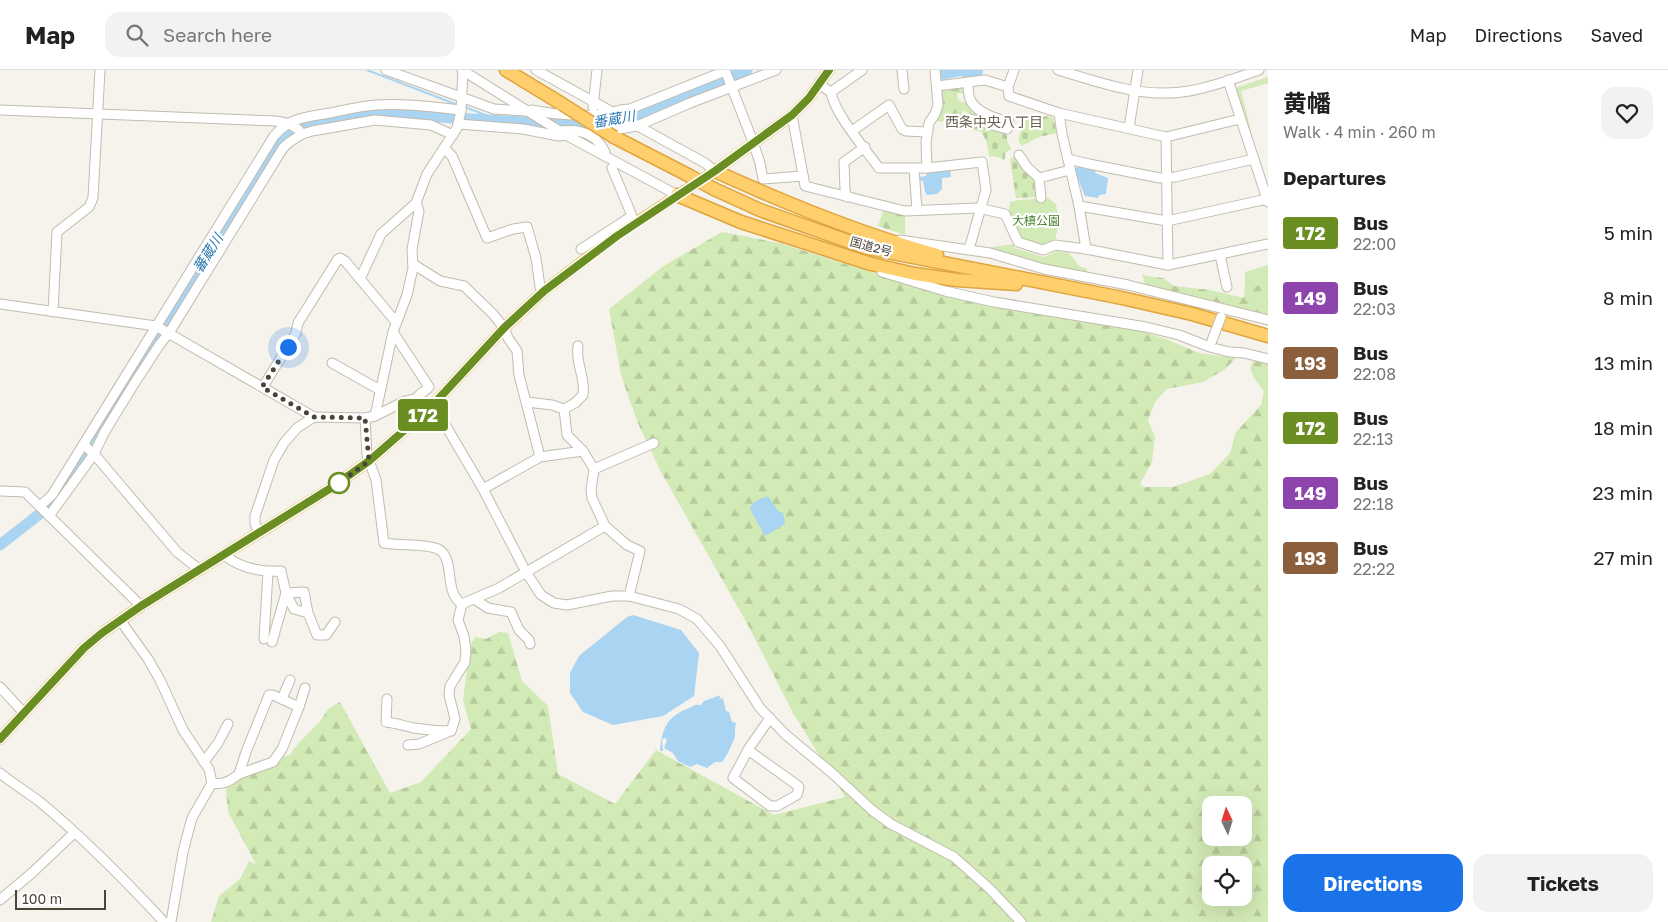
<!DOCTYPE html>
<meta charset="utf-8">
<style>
body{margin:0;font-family:"Golos Text","Noto Sans JP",sans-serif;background:#f2f2f2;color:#222;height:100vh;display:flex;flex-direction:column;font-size:19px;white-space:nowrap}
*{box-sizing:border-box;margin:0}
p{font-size:16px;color:#767676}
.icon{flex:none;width:28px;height:28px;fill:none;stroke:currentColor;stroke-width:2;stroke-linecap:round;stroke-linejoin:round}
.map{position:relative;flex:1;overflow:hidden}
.sheet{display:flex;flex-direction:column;background:#fff;width:400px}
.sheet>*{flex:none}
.badge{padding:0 10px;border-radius:4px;font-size:18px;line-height:32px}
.needle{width:32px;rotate:356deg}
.fabs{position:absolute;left:1202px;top:726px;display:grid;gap:10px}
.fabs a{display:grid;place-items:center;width:50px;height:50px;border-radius:10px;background:#fff;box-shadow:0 5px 20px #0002;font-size:25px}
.scale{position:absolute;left:15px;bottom:12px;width:91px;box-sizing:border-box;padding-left:5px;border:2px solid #4b4439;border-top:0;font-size:14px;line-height:18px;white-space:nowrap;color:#4b4439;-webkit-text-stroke:4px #fff;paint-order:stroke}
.you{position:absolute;width:25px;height:25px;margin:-12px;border:4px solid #fff;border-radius:50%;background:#1a73e8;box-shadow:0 0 0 8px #1a73e833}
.map>.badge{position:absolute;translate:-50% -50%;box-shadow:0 0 0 2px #fff}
h2{padding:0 15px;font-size:19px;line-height:45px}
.round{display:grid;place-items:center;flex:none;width:52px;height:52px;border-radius:15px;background:#f2f2f2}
.overview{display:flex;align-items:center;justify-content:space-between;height:85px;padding:0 15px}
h1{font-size:24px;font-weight:700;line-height:38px}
.button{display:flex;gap:10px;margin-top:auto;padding:10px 15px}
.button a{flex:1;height:58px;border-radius:15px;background:#1a73e8;color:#fff;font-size:20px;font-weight:700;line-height:58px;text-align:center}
.button a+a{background:#f2f2f2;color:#222}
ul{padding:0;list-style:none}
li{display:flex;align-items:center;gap:15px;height:65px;padding:0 15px}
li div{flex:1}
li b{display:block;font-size:19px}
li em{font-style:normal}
li .badge{min-width:55px;font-weight:700;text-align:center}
header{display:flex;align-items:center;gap:30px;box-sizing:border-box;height:70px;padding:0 25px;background:#fff;border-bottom:1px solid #e0e0e0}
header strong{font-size:24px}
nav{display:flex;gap:28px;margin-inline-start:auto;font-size:18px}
.search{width:350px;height:45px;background:#f2f2f2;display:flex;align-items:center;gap:12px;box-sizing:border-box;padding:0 18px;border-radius:15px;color:#767676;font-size:19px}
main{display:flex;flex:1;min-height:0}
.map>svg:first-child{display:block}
.green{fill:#d2eab5}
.forest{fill:url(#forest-firs);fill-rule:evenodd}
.cemetery{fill:url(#cemetery-stones)}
.water{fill:#a9d4f2}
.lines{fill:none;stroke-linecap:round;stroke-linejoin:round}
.stream{stroke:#a9d4f2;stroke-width:2}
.river{stroke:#a9d4f2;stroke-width:11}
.minor-casing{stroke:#c2bbae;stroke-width:11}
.major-casing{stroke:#e6c16a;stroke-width:12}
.highway-casing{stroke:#e0a43c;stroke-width:15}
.minor{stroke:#fff;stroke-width:9}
.major{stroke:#ffe39c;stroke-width:10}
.highway{stroke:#ffcf6e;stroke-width:12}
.minor-bridge-casing{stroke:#c2bbae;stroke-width:11;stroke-linecap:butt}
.highway-bridge-casing{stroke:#e0a43c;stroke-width:15;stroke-linecap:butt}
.minor-bridge{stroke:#fff;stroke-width:9}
.highway-bridge{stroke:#ffcf6e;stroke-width:12}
.line-casing{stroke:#fff;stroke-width:11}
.line{stroke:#6b8e23;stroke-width:8}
.walk{stroke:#4b4439;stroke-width:5;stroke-dasharray:0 9}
.stop-dot{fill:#fff;stroke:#6b8e23;stroke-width:2.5}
.labels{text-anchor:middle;stroke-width:4.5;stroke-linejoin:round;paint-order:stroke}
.park-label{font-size:12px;fill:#4a7f2a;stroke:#fff}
.street-label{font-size:12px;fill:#4b4439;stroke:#fff}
.water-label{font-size:14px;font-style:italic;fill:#2e7ab2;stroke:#fff}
.neighbourhood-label{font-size:14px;fill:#6e6250;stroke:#fff}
</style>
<header>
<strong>Map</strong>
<div class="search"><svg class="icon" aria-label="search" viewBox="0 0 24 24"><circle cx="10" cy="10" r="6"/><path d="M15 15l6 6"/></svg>Search here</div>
<nav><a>Map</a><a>Directions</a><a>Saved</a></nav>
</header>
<main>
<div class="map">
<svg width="1268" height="852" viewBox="0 0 1268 852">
<defs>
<pattern id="forest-firs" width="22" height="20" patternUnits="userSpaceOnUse" patternTransform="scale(1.25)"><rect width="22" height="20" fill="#d2eab5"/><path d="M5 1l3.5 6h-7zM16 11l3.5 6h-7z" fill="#b6ca9c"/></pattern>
<pattern id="cemetery-stones" width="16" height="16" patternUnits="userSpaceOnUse" patternTransform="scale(1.25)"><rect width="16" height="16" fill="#d2eab5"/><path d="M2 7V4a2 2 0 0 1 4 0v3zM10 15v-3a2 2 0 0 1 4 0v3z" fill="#b6ca9c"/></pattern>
</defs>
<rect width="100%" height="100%" fill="#f6f3ec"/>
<!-- green -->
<g class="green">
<polygon points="1268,7 1268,13 1241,21 1251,61 1248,63 1234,21 1238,17"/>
<path d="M 1048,128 L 1056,134 L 1059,151 L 1055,170 C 1037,178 1039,175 1020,169 L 1009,142 L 1010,132 L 1019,130 Z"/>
<polygon points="1015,174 1014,178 1044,187 1057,181 1069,183 1079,196 1087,199 1087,206 984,179 985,178"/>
<polygon points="1268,195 1268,242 1245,228 1245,202"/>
</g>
<!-- forest -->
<g class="forest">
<polygon points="966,16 967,24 957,23 958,30 967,34 978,46 977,49 963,40 962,44 966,49 967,58 960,55 958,50 949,45 942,52 937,51 940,20 946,17"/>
<polygon points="884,139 905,145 905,165 878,156"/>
<path d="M 722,162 L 779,173 L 921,218 L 1131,258 L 1166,269 L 1199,283 L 1236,288 L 1224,300 L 1203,312 L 1167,319 L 1155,332 L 1148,350 L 1155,367 L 1152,392 L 1140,414 L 1144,417 L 1173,417 L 1210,404 L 1230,383 L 1236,362 L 1261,335 L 1264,321 L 1254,308 L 1250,298 L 1253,291 L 1268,294 L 1268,852 L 211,852 L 219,826 L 240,809 L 249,791 L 256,794 L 228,742 L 226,719 L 253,693 L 290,685 L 296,676 L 321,650 L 328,639 L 340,632 L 390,723 L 421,712 L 471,659 L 463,630 L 470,576 L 475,567 L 486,569 L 499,562 L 508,563 L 522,611 L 548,636 L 558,704 L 615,734 L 656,680 L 774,745 L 845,727 L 793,643 L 749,557 L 661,402 L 637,351 L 621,305 L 609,239 L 665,195 ZM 1211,735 L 1244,735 L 1244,768 L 1211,768 ZM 1211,795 L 1244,795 L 1244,828 L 1211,828 Z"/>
<polygon points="1142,204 1146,206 1163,208 1174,216 1210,220 1244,228 1245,216 1252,218 1259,215 1268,219 1268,246 1145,214"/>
</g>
<!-- cemetery -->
<g class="cemetery">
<polygon points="1047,46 1053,48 1057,63 1039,67 1022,76 1018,70 1025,50"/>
<polygon points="966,52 984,56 1007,65 1007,70 1011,79 1005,83 1005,89 1003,90 998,87 989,86 987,73 982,62 967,58"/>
<polygon points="1014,86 1035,109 1038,127 1016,128 1010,89"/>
</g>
<!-- water -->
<g class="water">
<polygon points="938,0 983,0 982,7 963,10 962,6 939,10"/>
<polygon points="1079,96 1096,101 1095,103 1108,108 1106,124 1099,125 1098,128 1085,126 1074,99"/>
<polygon points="950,100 951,107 942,108 942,119 937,124 927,125 925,122 923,111 919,110 919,107 926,106 927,102"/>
<path d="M 768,426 L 778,441 L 783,443 L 785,454 L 765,466 L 750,439 C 752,431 761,429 768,426 Z"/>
<polygon points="633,545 681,560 699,583 694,626 663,646 613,655 583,642 570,623 570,603 579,586 627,547"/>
<path d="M 721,625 L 719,629 L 723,628 L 726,641 L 729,642 L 732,652 L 736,653 C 735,658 735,660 735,665 C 735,670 725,689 722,692 L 715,692 L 707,698 L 697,694 L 690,697 L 678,691 L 673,683 L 664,678 L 667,670 L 665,668 L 662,669 L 663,681 L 660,681 C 662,657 668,646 689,638 C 694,636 695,634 701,635 L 704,631 Z"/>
</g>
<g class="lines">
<!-- stream -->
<g class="stream">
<polyline points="367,0 458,35"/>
<polyline points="465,37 501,51"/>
</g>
<!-- river -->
<path class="river" d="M 0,475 L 46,439 L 57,428 L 258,105 C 264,95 273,75 280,67 C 292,54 363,45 382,43 C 424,46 466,49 508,51 C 555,54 603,59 648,42 L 747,0"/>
<!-- minor casing -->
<g class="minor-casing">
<g id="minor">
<polyline points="386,0 494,39 526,41"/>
<polyline points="462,0 566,65 677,125"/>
<polyline points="536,0 705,93 715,101"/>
<polyline points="725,0 753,72 760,93 763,109 803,106"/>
<polyline points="902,0 904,19"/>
<polyline points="1014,0 1008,17 1009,26 1059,43 1166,67 1240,49"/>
<path d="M 1058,0 C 1101,13 1144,29 1189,21 C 1213,17 1236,8 1259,0"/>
<polyline points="1228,10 1268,132"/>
<path d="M 968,12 C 968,17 968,24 970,29 C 975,42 996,49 1009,52 L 1007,59 L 970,49"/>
<polyline points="820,15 831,22 862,0"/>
<polyline points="937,16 985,10 1008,17"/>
<path d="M 831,22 C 834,43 866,80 879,98 L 927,98 L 982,92 L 986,120 L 969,179"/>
<polyline points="593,37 597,0"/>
<path d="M 0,40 L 275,51 C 286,52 296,55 302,64"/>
<path d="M 531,40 C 552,44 586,48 607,43 C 616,42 619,39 630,39 L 725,1"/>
<polyline points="1059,43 1062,64 1079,136 1086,179"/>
<polyline points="792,45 805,116 905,141 978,138 1005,144 1018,172 1043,180 1055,175 1086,179 1168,195 1268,174"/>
<polyline points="458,54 523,59 559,66 566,65"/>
<polyline points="1129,58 1138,0"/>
<path d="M 561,61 C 581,59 596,64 605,82"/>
<polyline points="852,61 889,35 902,59 906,61 928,62"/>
<polyline points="589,64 637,56 690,33 776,0"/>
<polyline points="1166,67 1168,195"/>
<polyline points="444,78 452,86 487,168 513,159 527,157 536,188 540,217 544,221"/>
<polyline points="1019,85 1027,97 1039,108"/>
<polyline points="1068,89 1089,94 1160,108 1175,107 1254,89"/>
<polyline points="927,98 926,72 929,53 935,44 938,35 935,0"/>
<polyline points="914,99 917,140"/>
<polyline points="847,127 845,120 844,92 865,77"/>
<polyline points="1041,128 1039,108 1070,100"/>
<polyline points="1079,136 1167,151 1267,129"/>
<polyline points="900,170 990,183 1044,199 1128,215 1268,250"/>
<polyline points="581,179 632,146 612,98"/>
<polyline points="1220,185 1227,217"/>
<polyline points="413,194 440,211 464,216 493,244 504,258 508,268 517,281 519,305 540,387"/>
<polyline points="882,202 945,221 994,232 1146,257 1179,265 1210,277 1229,282 1244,283 1268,289"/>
<polyline points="360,209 381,164 416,133"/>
<polyline points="0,234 156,256 314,347"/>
<polyline points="53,242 57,162 89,137 93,128 100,0"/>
<path d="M 393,262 L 429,317 C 426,322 421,321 417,328"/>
<polyline points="332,293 380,320"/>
<polyline points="263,317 296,263 298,253 338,189 340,188 345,191 396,252"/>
<polyline points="527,332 552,335 564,339 567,365 583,381 594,399 591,420 592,428 605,456 627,475 640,481 629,526"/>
<path d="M 564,339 L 575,333 L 583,325 C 586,308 575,293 578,276"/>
<polyline points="375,346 393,262 407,225 413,198 412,179 419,141 416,133 427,104 457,58 461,41 463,0"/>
<path d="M 365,348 L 367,385 L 376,410 L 384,473 C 399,476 424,473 438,479 C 456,488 443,522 462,534 L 499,518 L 605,456"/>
<polyline points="84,375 94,384 177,482 200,500"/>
<polyline points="594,399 654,373"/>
<polyline points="483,419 540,387 583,381"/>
<polyline points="0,421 25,422 141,536"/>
<path d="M 40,436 L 52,425 L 274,66 C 290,47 307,47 330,43 C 345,40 361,36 376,35 C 404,33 433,37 461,40"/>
<path d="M 49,446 L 94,384 L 104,363 L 134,314 L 160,274 L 169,263 L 283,78 C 292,69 300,64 312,61 L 375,50 L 431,55 L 453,65"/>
<polyline points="260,463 255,454 255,446 274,390 284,373 297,358 314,347 365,348 375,346 405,331 417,328 431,337 443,351 483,419 526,502 541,525 554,533 567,535 612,526 629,526 679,539 697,549 720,576 760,638 786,665 832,703 873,741 891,754 954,787 990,819 1021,852"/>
<path d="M 224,485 C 240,498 261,502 281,501 L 286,523 L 304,522 L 308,543 L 317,565 L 326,565 L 335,552"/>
<polyline points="286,523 294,539 308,543"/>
<polyline points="474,529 488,538 511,542 519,560 529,570 530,574"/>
<polyline points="120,550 148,589 160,610 183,660 209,699 212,713 192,748 190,755 183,782 171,852"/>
<polyline points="264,569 268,502"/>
<polyline points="272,572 286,523"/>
<polyline points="0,617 24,643"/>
<polygon points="269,625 273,625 299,637 282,679 273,692 239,704 246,682"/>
<polyline points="282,629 290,610"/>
<path d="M 387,629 L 386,652 C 396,653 404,656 414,658 C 426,660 438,661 451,661"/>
<polyline points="299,637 305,618"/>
<polyline points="451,661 455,649 449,625 450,616 465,592 466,580 464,566 458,550 462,534"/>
<polyline points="408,675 419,674 446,663"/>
<polyline points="748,680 797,715 799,717 797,725 777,736 770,736 733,708 749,678 770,648"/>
<polyline points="204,692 218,673 228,654"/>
<path d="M 0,703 C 13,714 27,722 40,732 C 85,769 125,810 164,852"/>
<path d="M 212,713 C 224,715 230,711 239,704"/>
<polyline points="0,830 33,802 74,763"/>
</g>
</g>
<!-- major casing -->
<g class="major-casing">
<polyline id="major" points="0,669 84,578 102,563 141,536 331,418 369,391 431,337 504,258 544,221 617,165 715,101 792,45 809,28 829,0"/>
</g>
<!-- highway casing -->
<g class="highway-casing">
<g id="highway">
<polyline points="506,0 562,34"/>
<polyline points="614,67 688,105"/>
<path d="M 715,101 C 787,134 860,164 937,185"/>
<polyline points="714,119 760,140 867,178 1122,228 1192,244 1268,266"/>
<polyline points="677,125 741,152 871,194 915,204 957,210 1016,214"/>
</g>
</g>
<!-- minor -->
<use href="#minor" class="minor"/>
<!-- major -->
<use href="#major" class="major"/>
<!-- highway -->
<use href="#highway" class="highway"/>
<!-- minor-bridge casing -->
<g class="minor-bridge-casing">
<polyline id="minor-bridge" points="1211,273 1221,247"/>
</g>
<!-- highway-bridge casing -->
<g class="highway-bridge-casing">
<g id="highway-bridge">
<polyline points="562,34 614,67"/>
<polyline points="688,105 714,119"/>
</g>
</g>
<!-- minor-bridge -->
<use href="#minor-bridge" class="minor-bridge"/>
<!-- highway-bridge -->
<use href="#highway-bridge" class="highway-bridge"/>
</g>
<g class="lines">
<!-- line casing -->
<g class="line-casing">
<polyline id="line" points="0,669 84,578 102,563 141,536 331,418 369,391 431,337 504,258 544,221 617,166 715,101 792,45 809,28 829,0"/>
</g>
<!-- line -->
<use href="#line" class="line"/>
<!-- walk -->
<polyline class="walk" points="288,277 262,317 314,347 365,348 369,391 339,413"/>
</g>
<!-- markers -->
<circle class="stop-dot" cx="339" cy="413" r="10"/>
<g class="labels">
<!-- park labels -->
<g class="park-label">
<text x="1036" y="155">大槙公園</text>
</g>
<!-- street labels -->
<g class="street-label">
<text transform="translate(871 177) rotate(15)" y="4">国道2号</text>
</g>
<!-- water labels -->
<g class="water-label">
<text transform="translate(614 49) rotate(-9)" y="5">番蔵川</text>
<text transform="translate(208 183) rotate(-58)" y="5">蕃蔵川</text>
</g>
<!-- neighbourhood labels -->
<g class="neighbourhood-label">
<text x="994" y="57">西条中央八丁目</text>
</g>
</g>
</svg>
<div class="fabs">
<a><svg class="needle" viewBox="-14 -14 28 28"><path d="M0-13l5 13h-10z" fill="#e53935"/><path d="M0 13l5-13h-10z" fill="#767676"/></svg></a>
<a><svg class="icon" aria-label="locate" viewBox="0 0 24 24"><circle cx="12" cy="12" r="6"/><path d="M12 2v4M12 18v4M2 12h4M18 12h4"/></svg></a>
</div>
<div class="scale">100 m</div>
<div class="you" style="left:288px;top:277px"></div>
<b class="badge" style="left:423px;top:345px;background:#6b8e23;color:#fff">172</b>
</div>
<section class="sheet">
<div class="overview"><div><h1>黄幡</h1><p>Walk · 4 min · 260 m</p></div><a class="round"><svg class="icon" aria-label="heart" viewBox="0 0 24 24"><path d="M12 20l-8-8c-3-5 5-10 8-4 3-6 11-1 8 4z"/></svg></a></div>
<h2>Departures</h2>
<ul>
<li><span class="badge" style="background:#6b8e23;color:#fff">172</span><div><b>Bus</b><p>22:00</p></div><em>5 min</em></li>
<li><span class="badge" style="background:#8e44ad;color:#fff">149</span><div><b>Bus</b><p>22:03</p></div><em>8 min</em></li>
<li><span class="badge" style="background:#8b5e3c;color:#fff">193</span><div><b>Bus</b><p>22:08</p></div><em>13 min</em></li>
<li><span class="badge" style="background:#6b8e23;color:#fff">172</span><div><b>Bus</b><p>22:13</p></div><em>18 min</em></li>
<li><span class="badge" style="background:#8e44ad;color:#fff">149</span><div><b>Bus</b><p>22:18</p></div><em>23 min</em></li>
<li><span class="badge" style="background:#8b5e3c;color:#fff">193</span><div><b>Bus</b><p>22:22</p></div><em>27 min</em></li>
</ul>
<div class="button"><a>Directions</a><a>Tickets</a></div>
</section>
</main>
